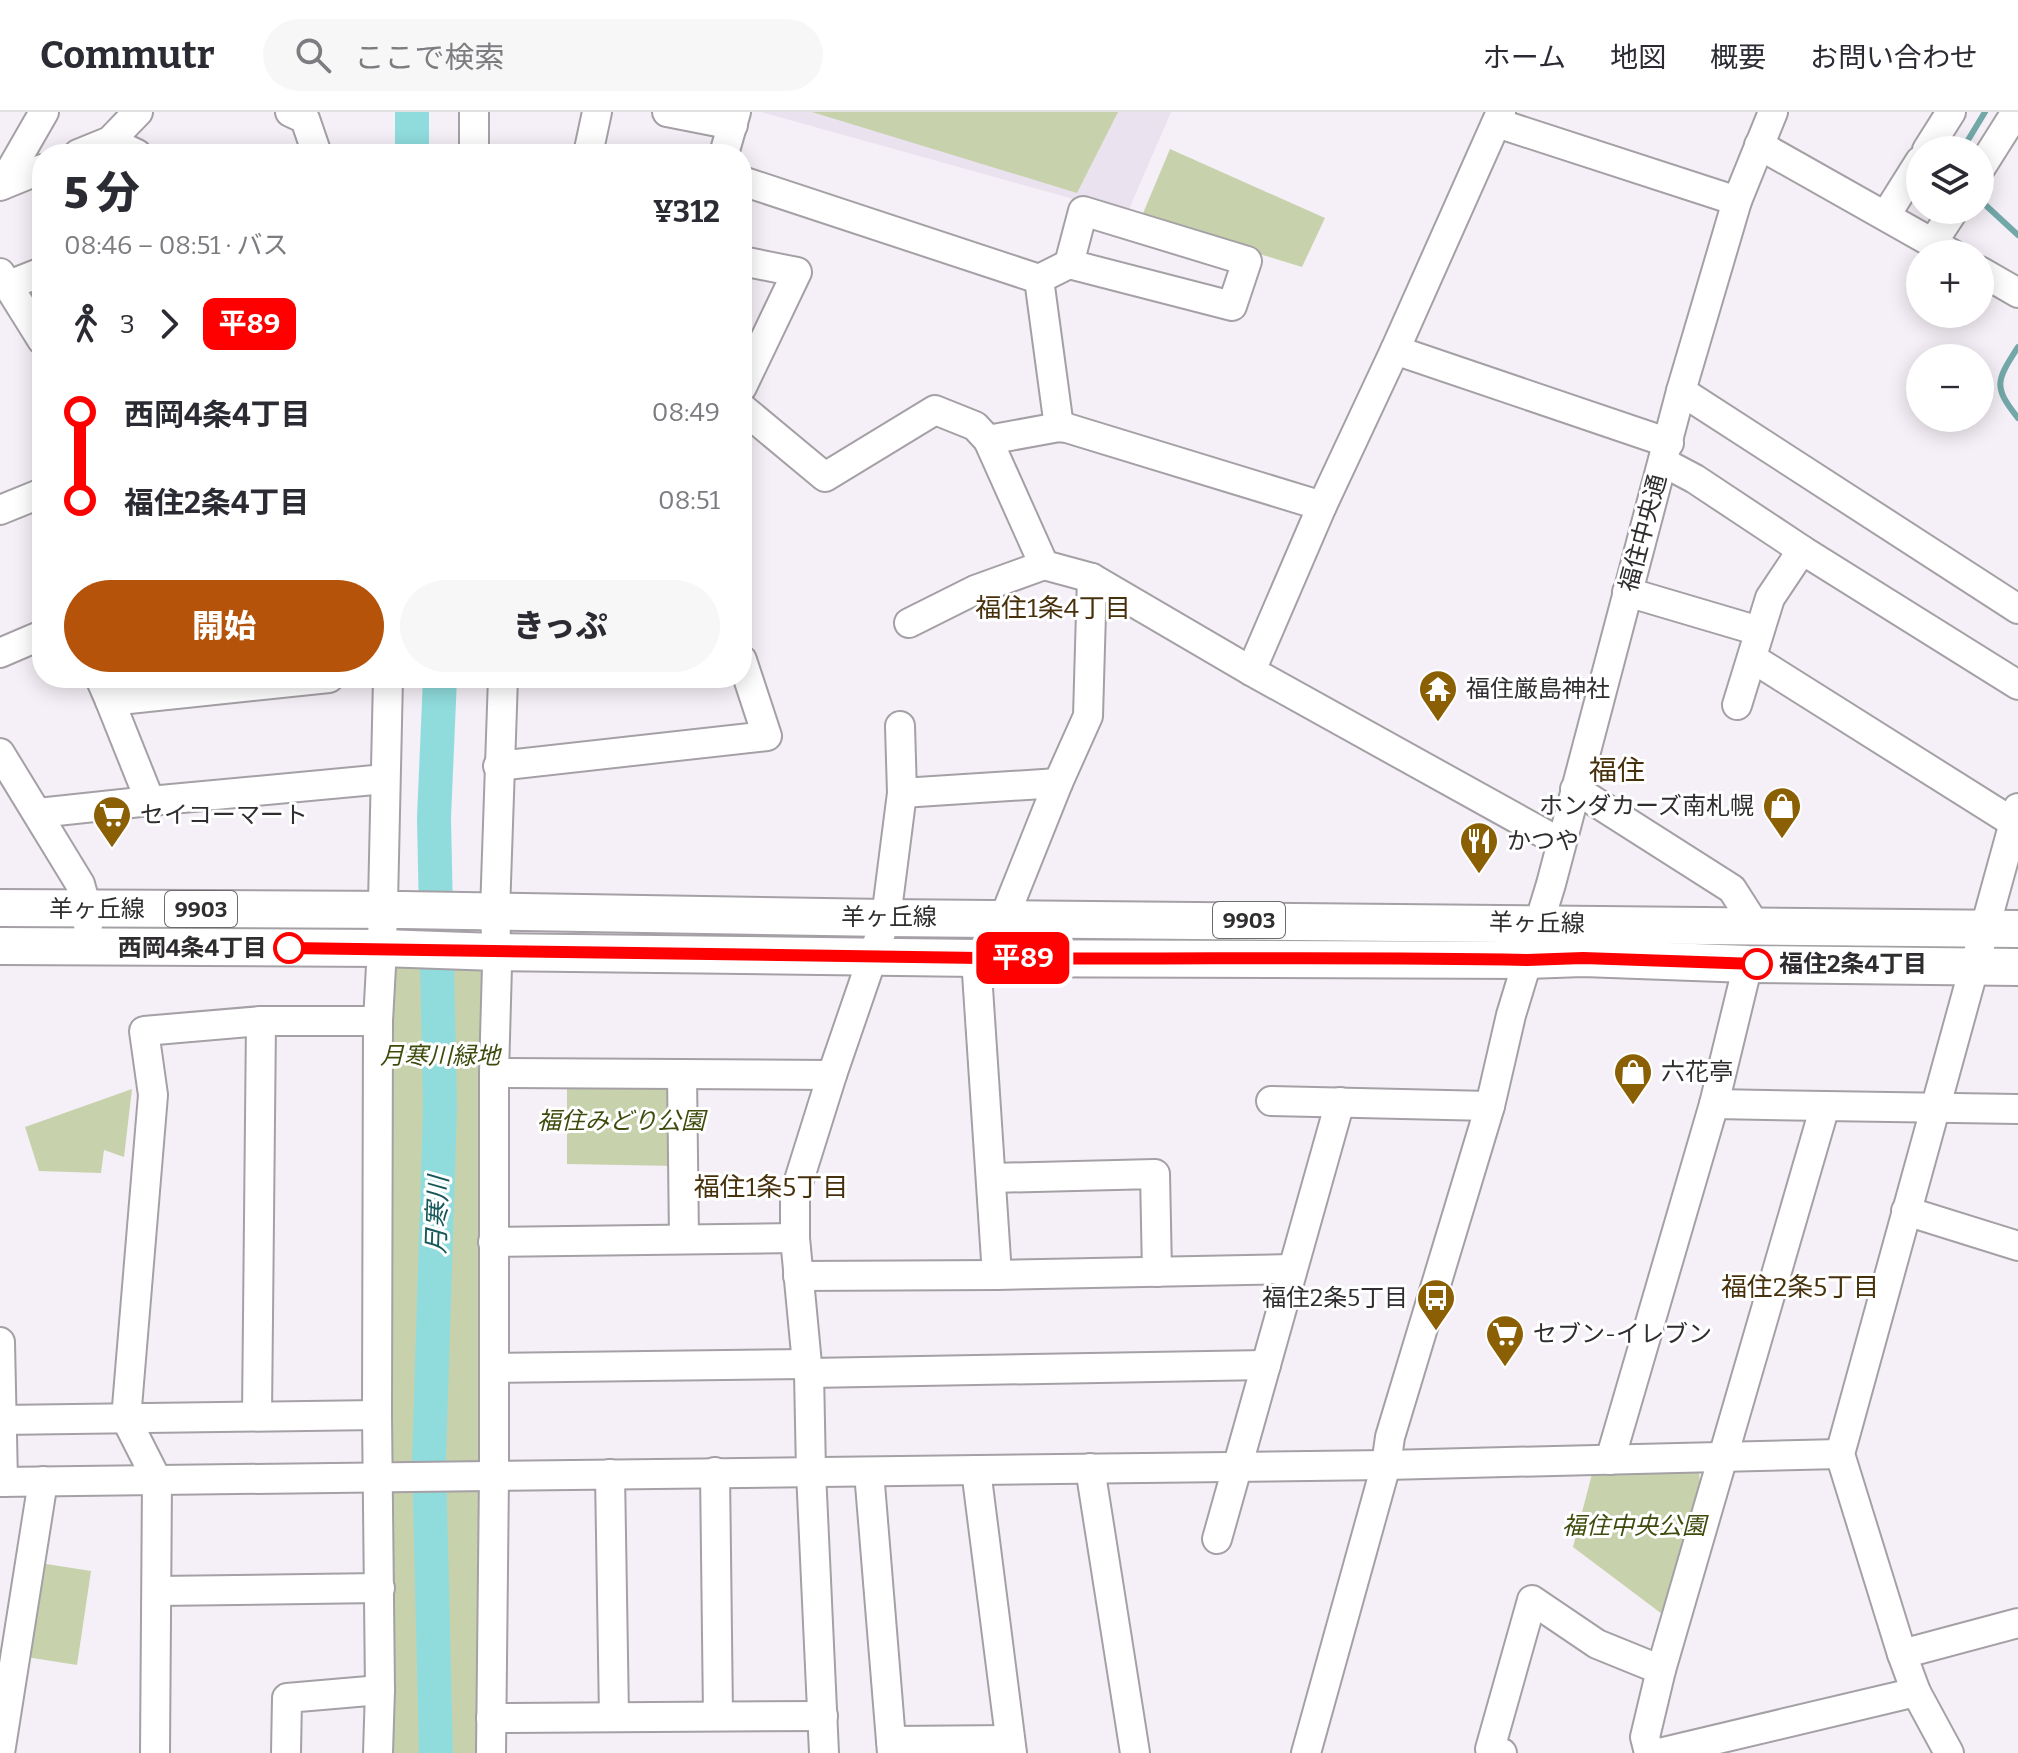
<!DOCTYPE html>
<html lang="ja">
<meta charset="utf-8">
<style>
body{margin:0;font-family:Bitter,"Noto Sans JP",serif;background:#f7f7f7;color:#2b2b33;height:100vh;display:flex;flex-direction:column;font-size:30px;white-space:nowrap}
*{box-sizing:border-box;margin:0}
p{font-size:26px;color:#7c7c81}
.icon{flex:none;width:44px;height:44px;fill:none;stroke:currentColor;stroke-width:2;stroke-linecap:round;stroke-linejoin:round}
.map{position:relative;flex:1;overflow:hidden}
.details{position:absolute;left:32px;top:32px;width:720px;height:544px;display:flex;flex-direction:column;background:#fff;border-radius:32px;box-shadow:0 4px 20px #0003}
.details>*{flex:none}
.badge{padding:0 16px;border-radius:12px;font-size:28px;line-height:52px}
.buttons{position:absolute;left:1906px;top:24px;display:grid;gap:16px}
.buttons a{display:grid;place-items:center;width:88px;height:88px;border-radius:50%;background:#fff;box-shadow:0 4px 20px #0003;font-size:40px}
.map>.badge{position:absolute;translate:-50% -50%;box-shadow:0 0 0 4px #fff}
.legs{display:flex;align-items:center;gap:12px;height:88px;padding:0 32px;font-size:26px}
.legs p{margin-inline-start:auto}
.head{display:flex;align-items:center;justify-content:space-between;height:136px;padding:0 32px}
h1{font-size:44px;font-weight:800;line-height:60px}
.button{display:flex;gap:16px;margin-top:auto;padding:16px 32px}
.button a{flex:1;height:92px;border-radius:48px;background:#b45309;color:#fff;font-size:32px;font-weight:800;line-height:92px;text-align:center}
.button a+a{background:#f7f7f7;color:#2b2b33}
ul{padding:0 32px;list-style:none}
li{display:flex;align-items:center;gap:28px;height:88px;font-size:30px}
li i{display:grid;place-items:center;width:12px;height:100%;margin:0 10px;background:currentColor}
li i::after{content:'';width:20px;height:20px;margin:-10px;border:6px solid;border-radius:50%;background:#fff}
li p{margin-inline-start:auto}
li:first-child i{background:linear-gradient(#0000 50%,currentColor 0)}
li:last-child i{background:linear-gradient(currentColor 50%,#0000 0)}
header{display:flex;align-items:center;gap:48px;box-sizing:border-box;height:112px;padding:0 40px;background:#fff;border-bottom:2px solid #e1e1e2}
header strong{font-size:38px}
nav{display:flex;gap:44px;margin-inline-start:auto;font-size:28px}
.search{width:560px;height:72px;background:#f7f7f7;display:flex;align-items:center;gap:20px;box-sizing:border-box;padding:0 28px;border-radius:44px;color:#7c7c81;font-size:30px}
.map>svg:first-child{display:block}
.built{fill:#eae2ee}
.green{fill:#c7d2ac}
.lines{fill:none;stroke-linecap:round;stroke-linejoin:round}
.stream{stroke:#73a8a9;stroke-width:6}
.river{stroke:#90dcdd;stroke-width:34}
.minor-casing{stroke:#a4a0a5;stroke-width:32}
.major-casing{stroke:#a4a0a5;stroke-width:40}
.minor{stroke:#fff;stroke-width:28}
.major{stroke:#fff;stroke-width:36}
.line-1-casing{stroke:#fff;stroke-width:18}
.line-1{stroke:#f00;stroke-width:12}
.stop-1-dot{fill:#fff;stroke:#f00;stroke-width:4}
.labels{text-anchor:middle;stroke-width:6;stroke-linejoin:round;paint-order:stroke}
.shield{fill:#fff;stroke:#6d6c6d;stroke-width:2}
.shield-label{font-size:22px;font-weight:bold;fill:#2f2d2f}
.street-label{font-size:24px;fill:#2f2d2f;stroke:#fff}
.poi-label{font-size:24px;fill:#2f2d2f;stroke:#fff;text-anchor:start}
.stop-label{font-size:24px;font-weight:bold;fill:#2f2d2f;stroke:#fff;text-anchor:end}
.park-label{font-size:24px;font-style:italic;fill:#3e4b0d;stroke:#fff}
.neighbourhood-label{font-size:26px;fill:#47310c;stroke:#fff}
.water-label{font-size:26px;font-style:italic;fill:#165859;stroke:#fff}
.quarter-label{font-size:28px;fill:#47310c;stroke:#fff}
</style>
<header>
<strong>Commutr</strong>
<div class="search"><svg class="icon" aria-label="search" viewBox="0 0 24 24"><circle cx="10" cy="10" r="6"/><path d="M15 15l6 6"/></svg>ここで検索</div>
<nav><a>ホーム</a><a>地図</a><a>概要</a><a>お問い合わせ</a></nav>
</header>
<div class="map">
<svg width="2018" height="1641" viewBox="0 0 2018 1641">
<rect width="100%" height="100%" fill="#f5f0f7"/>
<!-- built -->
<polygon class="built" points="761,0 1171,0 1127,102"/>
<!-- green -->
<g class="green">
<polygon points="812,0 1118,0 1077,81"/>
<polygon points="1170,37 1325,106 1302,155 1141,106"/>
<polygon points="392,854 488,857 479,1641 386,1641 392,1252"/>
<polygon points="567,965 672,973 676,1054 567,1052"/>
<polygon points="132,977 124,1045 104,1038 101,1061 39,1059 25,1015"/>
<polygon points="1699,1356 1700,1376 1666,1505 1573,1435 1593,1358"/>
<polygon points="40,1451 91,1459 77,1553 26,1545"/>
</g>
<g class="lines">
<!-- stream -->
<g class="stream">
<polyline points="1962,38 1985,0"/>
<polyline points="1980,88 2018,123"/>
<path d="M 2018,235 C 1997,268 1992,274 2018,306"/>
</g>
<!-- river -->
<g class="river">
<polyline points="412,42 412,0"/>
<polyline points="436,1641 429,1348 440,996 434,706 440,566"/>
</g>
<!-- minor casing -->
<g class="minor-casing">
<g id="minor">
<polyline points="290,0 305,7 317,42"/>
<polyline points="474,0 474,42"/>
<polyline points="667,0 733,13"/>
<polyline points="1497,11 1737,89"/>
<polyline points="110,29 137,42"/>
<polyline points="1759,33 1952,142"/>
<polyline points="1927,38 1951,0"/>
<polyline points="78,42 110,29 138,0"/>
<polyline points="588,42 597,0"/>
<polyline points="724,42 736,0"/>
<polyline points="1980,57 2016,0"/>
<polyline points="742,69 1039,167 1059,315 988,328 1044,453 975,478 909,511"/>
<polyline points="2,73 44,0"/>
<polyline points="0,74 42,57"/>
<polyline points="1886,103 1920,49"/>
<polyline points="1933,130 1954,98"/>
<polyline points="742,149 797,160 742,275"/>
<polyline points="1980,159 2018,181"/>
<polyline points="0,161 42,228"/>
<polyline points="1039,167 1069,152 1083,99 1247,149 1232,194 1069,152"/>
<polyline points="9,173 42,160"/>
<polyline points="1395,238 1669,331"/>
<polyline points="1681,279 2018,497"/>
<polyline points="742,296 825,365 935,298 975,314 988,328"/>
<polyline points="1059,315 1067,316 1322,394"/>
<polyline points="1663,350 1695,367 1802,438 2018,573"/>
<polyline points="0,398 42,381"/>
<polyline points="1044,453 1092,466 1251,559 1561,731"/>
<polyline points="1627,480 1759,519"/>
<polyline points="0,541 42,523"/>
<polyline points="1752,546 2014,711"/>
<polyline points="1251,559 1322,394 1395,238 1501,0"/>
<polyline points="100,566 110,589 329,566"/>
<polyline points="110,589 150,689"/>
<polyline points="1737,593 1770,486 1802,438"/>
<polyline points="900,614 902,681"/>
<polyline points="0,641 80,772 87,797 88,813"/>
<polyline points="498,654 767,624 742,548"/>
<polyline points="1575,677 1732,777 1755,813"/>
<polyline points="38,701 150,689 385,667"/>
<polyline points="1004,806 1058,671 1088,604 1092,466"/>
<polyline points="976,846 997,1163"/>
<polyline points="494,961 832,963"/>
<polyline points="682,963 684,1127"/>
<polyline points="1271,989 1490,994"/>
<polyline points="1714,992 1825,994"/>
<polyline points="992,1066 1155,1062 1157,1160"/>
<polyline points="1906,1099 2018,1134"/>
<polyline points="493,1130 795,1126"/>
<polyline points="798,1164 997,1163 1292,1157"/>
<polyline points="0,1230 3,1370"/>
<polyline points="494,1256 807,1252"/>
<polyline points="809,1261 1266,1253"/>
<polyline points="257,1304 261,909"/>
<polyline points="0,1308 377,1303"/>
<polyline points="1610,1348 1714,992 1748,852"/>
<polyline points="1090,1356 1135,1641"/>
<polyline points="976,1358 1012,1641"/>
<polyline points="715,1360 718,1604"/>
<polyline points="869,1360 892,1641"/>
<polyline points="610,1362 614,1605"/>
<polyline points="0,1370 1386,1353 1840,1342"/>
<polyline points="1217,1427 1340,990"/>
<polyline points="157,1479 380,1476"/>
<polyline points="1902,1542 2018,1511"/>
<polyline points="491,1606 823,1604"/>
<polyline points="891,1629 1010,1628"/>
<polyline points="0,1641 43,1369"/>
<polyline points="155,1641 157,1368 126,1307 153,983 144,919 261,909 378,909"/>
<polyline points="286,1641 287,1586 380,1578"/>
<polyline points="378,1641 380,1578 377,1303 378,909 382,836 388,566"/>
<polyline points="491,1641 494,1363 494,961 497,854 495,800 503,566"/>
<polyline points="824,1641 811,1360 809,1261 807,1252 795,1126 795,1081 832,963 886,806 902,681 1058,671"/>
<polyline points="1306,1641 1386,1353 1390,1325 1490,994 1511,903 1551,772 1681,279 1737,89 1773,0"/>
<polyline points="1502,1641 1490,1637 1532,1488 1597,1532 1661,1558"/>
<polyline points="1649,1641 1645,1625 1661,1558 1825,994 2018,997"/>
<polyline points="1659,1641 1916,1580"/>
<polyline points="1949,1641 1916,1580 1902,1542 1840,1342 2018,696"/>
</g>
</g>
<!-- major casing -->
<g class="major-casing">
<g id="major">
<polyline points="0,796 403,798 886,806 2018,817"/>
<polyline points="0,834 382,836 496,840 976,846 1527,848 1583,846 1748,852 2018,855"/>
</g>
</g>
<!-- minor -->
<use href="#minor" class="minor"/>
<!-- major -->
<use href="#major" class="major"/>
</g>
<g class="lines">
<!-- line-1 casing -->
<g class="line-1-casing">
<path id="line-1" d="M 289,836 C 520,838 750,844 980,846 C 1162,848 1345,844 1527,848 L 1583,846 L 1757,852"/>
</g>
<!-- line-1 -->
<use href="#line-1" class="line-1"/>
</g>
<!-- icons -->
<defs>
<g id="temple-pin" transform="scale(2)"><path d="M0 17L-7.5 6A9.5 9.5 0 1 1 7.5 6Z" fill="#8b5f03" stroke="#fff"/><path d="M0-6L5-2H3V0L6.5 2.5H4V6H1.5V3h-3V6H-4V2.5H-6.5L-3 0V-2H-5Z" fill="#fff"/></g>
<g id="shop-pin" transform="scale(2)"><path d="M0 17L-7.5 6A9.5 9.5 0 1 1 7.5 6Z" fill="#8b5f03" stroke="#fff"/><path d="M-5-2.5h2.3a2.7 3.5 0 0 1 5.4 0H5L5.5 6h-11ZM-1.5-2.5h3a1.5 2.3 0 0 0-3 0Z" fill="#fff"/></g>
<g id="supermarket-pin" transform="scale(2)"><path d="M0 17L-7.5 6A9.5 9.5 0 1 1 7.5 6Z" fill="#8b5f03" stroke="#fff"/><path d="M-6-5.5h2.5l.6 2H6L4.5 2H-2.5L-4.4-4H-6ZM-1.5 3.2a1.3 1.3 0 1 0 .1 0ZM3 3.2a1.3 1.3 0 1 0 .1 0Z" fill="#fff"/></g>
<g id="restaurant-pin" transform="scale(2)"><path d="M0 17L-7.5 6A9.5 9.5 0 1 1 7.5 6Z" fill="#8b5f03" stroke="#fff"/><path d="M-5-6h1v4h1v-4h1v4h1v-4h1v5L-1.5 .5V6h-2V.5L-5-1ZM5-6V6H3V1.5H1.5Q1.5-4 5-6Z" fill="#fff"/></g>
<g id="bus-pin" transform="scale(2)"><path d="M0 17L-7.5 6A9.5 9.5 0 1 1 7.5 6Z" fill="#8b5f03" stroke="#fff"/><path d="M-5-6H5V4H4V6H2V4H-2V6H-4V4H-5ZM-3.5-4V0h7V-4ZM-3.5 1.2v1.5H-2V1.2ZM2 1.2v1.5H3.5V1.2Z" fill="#fff"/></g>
</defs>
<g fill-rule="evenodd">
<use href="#temple-pin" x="1438" y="577"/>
<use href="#shop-pin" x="1782" y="694"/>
<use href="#supermarket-pin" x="112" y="703"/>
<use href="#restaurant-pin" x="1479" y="729"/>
<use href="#shop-pin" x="1633" y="960"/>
<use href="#bus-pin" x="1436" y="1186"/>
<use href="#supermarket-pin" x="1505" y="1222"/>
</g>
<!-- markers -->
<g class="stop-1-dot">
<circle cx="289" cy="836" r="14"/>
<circle cx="1757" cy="852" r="14"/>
</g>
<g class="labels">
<!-- shield labels -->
<g class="shield">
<rect x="165" y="779" width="72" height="36" rx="6"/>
<rect x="1213" y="790" width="72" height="36" rx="6"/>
</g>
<g class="shield-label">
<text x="201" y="805">9903</text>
<text x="1249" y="816">9903</text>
</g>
<!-- street labels -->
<g class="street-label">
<text transform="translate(1643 421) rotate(-75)" y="8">福住中央通</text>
<text x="97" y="805">羊ヶ丘線</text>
<text x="889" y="813">羊ヶ丘線</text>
<text transform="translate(1537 811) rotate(1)" y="8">羊ヶ丘線</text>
</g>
<!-- poi labels -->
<g class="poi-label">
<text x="1466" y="585">福住厳島神社</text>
<text x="1754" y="702" text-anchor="end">ホンダカーズ南札幌</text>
<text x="140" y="711">セイコーマート</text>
<text x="1507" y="737">かつや</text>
<text x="1661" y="968">六花亭</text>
<text x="1408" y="1194" text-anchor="end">福住2条5丁目</text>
<text x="1533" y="1230">セブン-イレブン</text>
</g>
<!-- stop labels -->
<g class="stop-label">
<text x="267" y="844">西岡4条4丁目</text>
<text x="1779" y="860" text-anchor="start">福住2条4丁目</text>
</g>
<!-- park labels -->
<g class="park-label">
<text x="440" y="952">月寒川緑地</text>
<text x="621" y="1017">福住みどり公園</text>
<text x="1634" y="1422">福住中央公園</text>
</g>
<!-- neighbourhood labels -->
<g class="neighbourhood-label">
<text x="1053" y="505">福住1条4丁目</text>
<text x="771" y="1084">福住1条5丁目</text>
<text x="1800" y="1184">福住2条5丁目</text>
</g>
<!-- water labels -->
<g class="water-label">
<text transform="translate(437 1103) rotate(-88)" y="9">月寒川</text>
</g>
<!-- quarter labels -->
<g class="quarter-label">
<text x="1617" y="668">福住</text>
</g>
</g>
</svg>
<div class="buttons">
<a><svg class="icon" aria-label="layers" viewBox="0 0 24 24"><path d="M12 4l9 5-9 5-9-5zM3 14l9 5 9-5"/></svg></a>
<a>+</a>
<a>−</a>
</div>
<b class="badge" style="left:1023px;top:846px;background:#f00;color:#fff">平89</b>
<section class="details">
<div class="head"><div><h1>5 分</h1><p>08:46 – 08:51 · バス</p></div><b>¥312</b></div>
<div class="legs"><svg class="icon" aria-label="walk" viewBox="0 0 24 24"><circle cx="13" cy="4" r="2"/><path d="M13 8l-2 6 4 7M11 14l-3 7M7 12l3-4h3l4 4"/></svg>3<svg class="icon" aria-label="forward" viewBox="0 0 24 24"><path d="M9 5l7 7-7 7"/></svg><b class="badge" style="background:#f00;color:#fff">平89</b></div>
<ul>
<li><i style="color:#f00"></i><b>西岡4条4丁目</b><p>08:49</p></li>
<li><i style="color:#f00"></i><b>福住2条4丁目</b><p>08:51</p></li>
</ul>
<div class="button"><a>開始</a><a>きっぷ</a></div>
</section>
</div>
